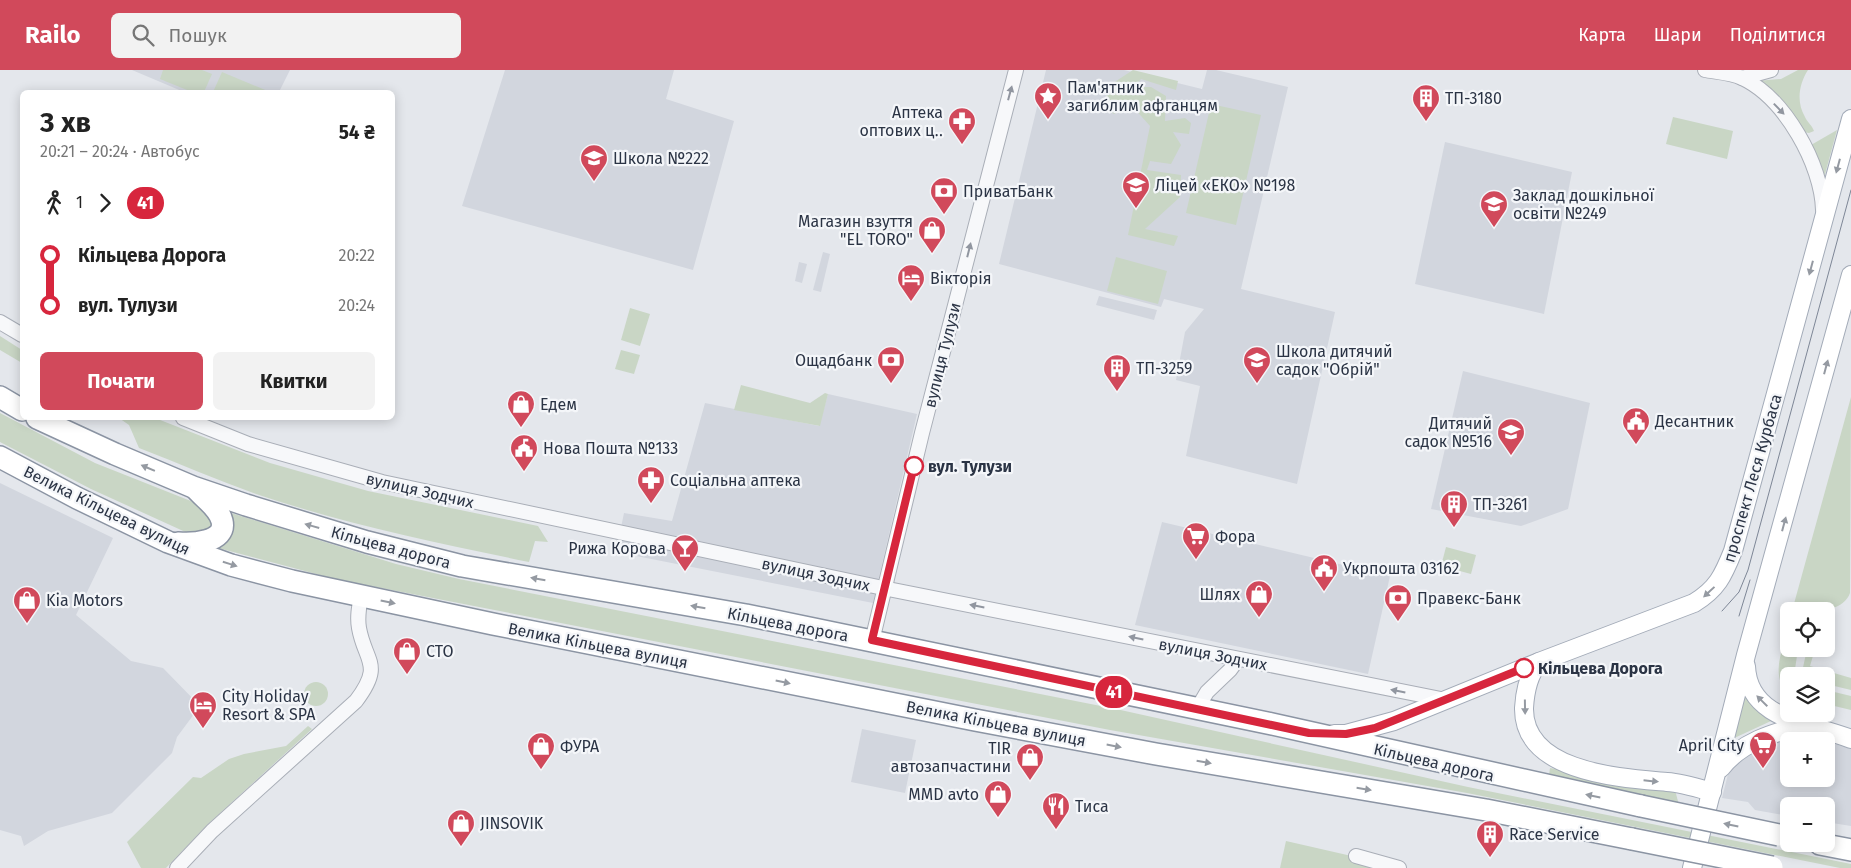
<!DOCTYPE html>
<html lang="uk">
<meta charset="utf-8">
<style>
body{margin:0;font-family:"Fira Sans",sans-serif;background:#f2f2f2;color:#222;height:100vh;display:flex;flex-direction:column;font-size:19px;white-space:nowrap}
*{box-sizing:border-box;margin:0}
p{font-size:16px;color:#767676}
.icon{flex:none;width:28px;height:28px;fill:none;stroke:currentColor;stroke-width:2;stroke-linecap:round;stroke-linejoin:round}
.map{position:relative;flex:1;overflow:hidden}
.details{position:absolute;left:20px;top:20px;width:375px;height:330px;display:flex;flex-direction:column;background:#fff;border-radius:8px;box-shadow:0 2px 12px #0003}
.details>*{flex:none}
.badge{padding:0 10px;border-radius:16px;font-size:18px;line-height:32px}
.controls{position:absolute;left:1780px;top:532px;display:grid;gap:10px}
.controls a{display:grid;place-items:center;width:55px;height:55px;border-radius:8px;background:#fff;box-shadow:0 2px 12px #0003;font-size:25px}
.map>.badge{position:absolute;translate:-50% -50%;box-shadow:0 0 0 2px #fff}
.legs{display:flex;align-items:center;gap:8px;height:55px;padding:0 20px;font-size:16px}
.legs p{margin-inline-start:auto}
.overview{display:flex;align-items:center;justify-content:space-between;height:85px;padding:0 20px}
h1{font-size:28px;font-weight:700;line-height:38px}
.button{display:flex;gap:10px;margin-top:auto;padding:10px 20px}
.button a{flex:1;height:58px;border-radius:8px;background:#d1495b;color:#fff;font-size:20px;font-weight:700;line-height:58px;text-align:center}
.button a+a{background:#f2f2f2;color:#222}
ul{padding:0 20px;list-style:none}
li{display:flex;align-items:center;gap:18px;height:50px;font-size:19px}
li i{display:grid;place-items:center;width:8px;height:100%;margin:0 6px;background:currentColor}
li i::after{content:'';width:12px;height:12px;margin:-6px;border:4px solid;border-radius:50%;background:#fff}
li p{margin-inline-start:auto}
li:first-child i{background:linear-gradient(#0000 50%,currentColor 0)}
li:last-child i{background:linear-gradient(currentColor 50%,#0000 0)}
header{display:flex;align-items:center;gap:30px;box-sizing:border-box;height:70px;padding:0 25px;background:#d1495b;color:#fff}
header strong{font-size:24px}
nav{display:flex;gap:28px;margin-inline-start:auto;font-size:18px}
.search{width:350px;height:45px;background:#f2f2f2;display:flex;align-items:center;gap:12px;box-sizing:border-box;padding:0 18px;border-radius:8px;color:#767676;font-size:19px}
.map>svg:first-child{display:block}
.built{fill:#d2d6de;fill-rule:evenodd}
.green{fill:#c9d6c5}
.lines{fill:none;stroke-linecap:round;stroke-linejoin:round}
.minor-casing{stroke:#a9aeb7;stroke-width:16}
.major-casing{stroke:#a3abb8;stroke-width:20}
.highway-casing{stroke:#8b94a3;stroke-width:24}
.minor{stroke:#f7f8fa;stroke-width:14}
.major{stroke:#fff;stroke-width:18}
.highway{stroke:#fff;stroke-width:21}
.tram{stroke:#7d8696;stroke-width:1}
.highway-bridge-casing{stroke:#8b94a3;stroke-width:24;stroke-linecap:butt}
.highway-bridge{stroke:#fff;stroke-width:21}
.oneway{fill:#9196a0}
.oneway2{fill:#959aa2}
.line-1-casing{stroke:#fff;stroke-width:11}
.line-1{stroke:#d7263d;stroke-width:8}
.stop-1-dot{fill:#fff;stroke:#d7263d;stroke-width:2.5}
.labels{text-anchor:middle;stroke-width:4.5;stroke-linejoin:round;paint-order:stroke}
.poi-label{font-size:16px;fill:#2b3445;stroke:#f4f6f9;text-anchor:start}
.street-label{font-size:16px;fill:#2b3445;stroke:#f4f6f9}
.stop-label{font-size:16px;font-weight:bold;fill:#2b3445;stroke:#f4f6f9;text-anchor:start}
</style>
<header>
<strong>Railo</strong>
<div class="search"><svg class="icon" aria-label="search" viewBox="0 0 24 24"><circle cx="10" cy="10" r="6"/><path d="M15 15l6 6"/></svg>Пошук</div>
<nav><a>Карта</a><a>Шари</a><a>Поділитися</a></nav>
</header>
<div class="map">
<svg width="1851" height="798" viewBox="0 0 1851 798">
<rect width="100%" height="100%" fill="#e4e7ec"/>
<!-- built -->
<g class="built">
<polygon points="132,0 290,0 279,22 184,22"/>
<polygon points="505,0 674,0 666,29 734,51 693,200 462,136"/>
<polygon points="1046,0 1124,0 1202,19 1207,0 1216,0 1288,17 1241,219 1335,242 1297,414 1186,386 1200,316 1176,310 1185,262 1204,239 1164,229 1161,237 999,194"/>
<polygon points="1445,72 1572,102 1544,244 1415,214"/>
<polygon points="823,182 830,184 821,222 813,220"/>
<polygon points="799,192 807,194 802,213 795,211"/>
<polygon points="1099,226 1157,240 1154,250 1096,235"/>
<polygon points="1463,301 1590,333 1568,439 1521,456 1431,439"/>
<polygon points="828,324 917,344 873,533 616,482 624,443 672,451 705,333 819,356"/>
<polygon points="0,413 113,468 76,545 131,591 163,598 200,636 177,667 172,683 112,743 48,761 24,776 21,766 0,760"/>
<polygon points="1162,452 1390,506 1368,604 1135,555"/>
<polygon points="862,659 916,670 905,723 851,712"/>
<path d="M 1799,663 L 1851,679 L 1851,756 L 1826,752 L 1826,736 L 1789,736 L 1789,746 L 1755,740 L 1748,732 L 1722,728 L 1732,688 ZM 1789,671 L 1826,671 L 1826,709 L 1789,709 Z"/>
</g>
<!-- green -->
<g class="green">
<polygon points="163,0 202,0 212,4 204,22 192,22 160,9"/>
<polygon points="1133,0 1178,11 1176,20 1141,9 1134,17 1151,17 1166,26 1165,51 1185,48 1191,53 1189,64 1173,62 1181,75 1171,94 1150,91 1147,100 1181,105 1180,127 1145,159 1178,166 1174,176 1128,165 1150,56 1133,37 1114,44 1106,37 1107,17"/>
<path d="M 1798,0 L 1808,0 C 1799,14 1796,32 1805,47 C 1807,52 1812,55 1814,61 L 1809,63 L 1803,62 C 1791,39 1780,24 1756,11 L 1781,9 Z"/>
<polygon points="222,2 270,22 213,22"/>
<polygon points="1211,34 1261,45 1236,155 1186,143"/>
<polygon points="1673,47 1733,61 1727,89 1666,74"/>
<polygon points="1837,60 1824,108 1811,75"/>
<polygon points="1116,187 1167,201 1158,234 1107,221"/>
<polygon points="630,238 650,244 640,276 621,270"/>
<polygon points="0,266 22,280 22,293 0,280"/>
<polygon points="621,280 640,285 634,304 615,299"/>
<polygon points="741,315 810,333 825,323 828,324 820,356 734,340"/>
<path d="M 1851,327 L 1850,523 C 1842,544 1811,541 1792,541 Z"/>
<polygon points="0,343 95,393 206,437 215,451 210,461 192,465 91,419 0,372"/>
<path d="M 119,348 L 155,348 L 270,393 L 368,421 L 538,456 L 548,472 L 535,471 L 529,492 C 437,473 345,454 256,424 C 217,410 178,393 139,378 L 129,355 Z"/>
<path d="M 231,443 L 396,494 L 459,509 L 1116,639 L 1468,717 L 1851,794 L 1851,798 L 1840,798 L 1467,723 L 1110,660 L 335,509 L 218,478 C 230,469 238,458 231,443 Z"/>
<polygon points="1446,477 1476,485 1471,504 1441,496"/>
<path d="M 1789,557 L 1789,579 L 1798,579 L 1794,606 L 1789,606 L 1789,624 C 1769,606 1783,579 1789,557 Z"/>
<polygon points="1807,579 1815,579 1810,596 1851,608 1851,620 1826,614 1826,606 1804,606 1802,602"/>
<circle cx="316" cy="624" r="12"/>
<polygon points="1744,616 1763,643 1771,651 1730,670"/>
<polygon points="1826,620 1851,626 1851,640 1826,634"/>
<polygon points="308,656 312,659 208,754 166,798 141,798 127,772 193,707 201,708 229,689 244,684 286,676"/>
<polygon points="1550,698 1675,720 1679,735 1549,705"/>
<polygon points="1286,771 1404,798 1280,798"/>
</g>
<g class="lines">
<!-- minor casing -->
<g class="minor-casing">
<g id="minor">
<path d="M 1705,0 C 1716,2 1732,3 1742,8 C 1785,28 1822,95 1823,140"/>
<polyline points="1742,8 1771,0"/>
<polyline points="0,252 22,265"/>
<polyline points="183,348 248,374 382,412 883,518 1446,630"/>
<polyline points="872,571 922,363 1016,0"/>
<polyline points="1197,639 1207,622 1230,600 1238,589"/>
<polyline points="1356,786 1399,798"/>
<path d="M 177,798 L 212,761 L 356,631 C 384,594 365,592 359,558 C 357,547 359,537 361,526"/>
</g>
</g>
<!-- major casing -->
<g class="major-casing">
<g id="major">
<path d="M 1539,592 C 1528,605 1525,621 1524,638 C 1523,703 1622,708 1667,712 C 1682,713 1698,718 1712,722"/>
<path d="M 1746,596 C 1748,651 1812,653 1851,669"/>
<path d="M 1334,664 L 1346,664 L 1394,651 L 1539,592 L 1694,533 C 1717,519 1723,506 1733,481 L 1851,49"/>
<path d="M 1721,698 C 1741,672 1773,663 1803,655"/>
<polyline points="1692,798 1746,585 1851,205"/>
</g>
</g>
<!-- highway casing -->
<g class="highway-casing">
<g id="highway">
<polyline points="0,327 22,340"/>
<polyline points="37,348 115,384 193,417 246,435 367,472 462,496 746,545 872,571 1272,654 1641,736"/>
<polyline points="0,387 77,428 168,472 231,495 292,511 493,554 975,650 1156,684 1486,740 1632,769"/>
<path d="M 178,473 C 191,474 227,473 222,451 C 219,438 205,429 197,420"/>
<polyline points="1820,774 1851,780"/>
</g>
</g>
<!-- minor -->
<use href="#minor" class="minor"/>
<!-- major -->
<use href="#major" class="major"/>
<!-- highway -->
<use href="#highway" class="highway"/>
<!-- tram -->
<g class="tram">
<polyline points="1722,541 1739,522 1748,500 1851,120"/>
<polyline points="1739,546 1750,510"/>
</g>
<!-- highway-bridge casing -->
<g class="highway-bridge-casing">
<g id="highway-bridge">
<polyline points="1641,736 1779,765"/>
<polyline points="1632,769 1772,797"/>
</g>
</g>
<!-- highway-bridge -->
<use href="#highway-bridge" class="highway-bridge"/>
</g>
<!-- one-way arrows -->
<defs><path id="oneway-solid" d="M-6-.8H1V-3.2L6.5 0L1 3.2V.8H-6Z" transform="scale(1.25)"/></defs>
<g class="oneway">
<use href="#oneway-solid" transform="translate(1010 23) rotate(-75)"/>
<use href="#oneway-solid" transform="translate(1779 39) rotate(46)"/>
<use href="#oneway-solid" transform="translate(969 180) rotate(-76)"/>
<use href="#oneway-solid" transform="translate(977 536) rotate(-169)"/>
<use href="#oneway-solid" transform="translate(1136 568) rotate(-168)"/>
<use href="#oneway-solid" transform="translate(1398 621) rotate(-169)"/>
</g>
<g class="oneway2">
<use href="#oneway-solid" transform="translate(1838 96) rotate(105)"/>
<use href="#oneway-solid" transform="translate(1811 198) rotate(105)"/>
<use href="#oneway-solid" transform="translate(1826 297) rotate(-75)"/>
<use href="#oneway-solid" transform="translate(148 398) rotate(-157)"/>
<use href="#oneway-solid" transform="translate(1784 454) rotate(-75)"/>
<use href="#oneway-solid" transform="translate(312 456) rotate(-164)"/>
<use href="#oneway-solid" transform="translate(230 494) rotate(17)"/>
<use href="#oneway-solid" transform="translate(538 509) rotate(-170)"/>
<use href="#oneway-solid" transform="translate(1709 522) rotate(137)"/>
<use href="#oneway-solid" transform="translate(388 532) rotate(12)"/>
<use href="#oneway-solid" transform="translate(698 537) rotate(-170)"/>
<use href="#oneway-solid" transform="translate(783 612) rotate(12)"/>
<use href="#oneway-solid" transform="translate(1762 631) rotate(-135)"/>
<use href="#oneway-solid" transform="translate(1525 637) rotate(89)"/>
<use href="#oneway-solid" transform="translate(1114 676) rotate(11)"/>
<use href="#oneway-solid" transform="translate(1204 692) rotate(10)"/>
<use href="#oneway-solid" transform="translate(1651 711) rotate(6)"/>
<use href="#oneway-solid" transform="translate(1364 719) rotate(9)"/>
<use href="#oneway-solid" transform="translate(1593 726) rotate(-168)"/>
<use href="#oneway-solid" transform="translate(1731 755) rotate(-168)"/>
</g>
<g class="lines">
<!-- line-1 casing -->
<g class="line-1-casing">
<polyline id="line-1" points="914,396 872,570 1309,663 1346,664 1375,658 1524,598"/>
</g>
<!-- line-1 -->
<use href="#line-1" class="line-1"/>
</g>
<!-- icons -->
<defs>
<g id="sight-pin" transform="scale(1.4375)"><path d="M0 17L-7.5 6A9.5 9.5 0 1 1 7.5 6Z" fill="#d1495b" stroke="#f4f6f9"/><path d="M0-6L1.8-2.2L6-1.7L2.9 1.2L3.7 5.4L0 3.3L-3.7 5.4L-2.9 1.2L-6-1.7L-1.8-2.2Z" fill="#fff"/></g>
<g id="building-pin" transform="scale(1.4375)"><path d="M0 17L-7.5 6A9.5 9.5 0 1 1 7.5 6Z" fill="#d1495b" stroke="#f4f6f9"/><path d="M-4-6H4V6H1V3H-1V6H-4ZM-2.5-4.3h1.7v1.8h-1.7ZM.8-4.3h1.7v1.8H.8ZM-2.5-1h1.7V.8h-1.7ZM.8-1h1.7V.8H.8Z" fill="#fff"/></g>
<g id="pharmacy-pin" transform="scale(1.4375)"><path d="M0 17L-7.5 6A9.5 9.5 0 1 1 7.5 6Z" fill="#d1495b" stroke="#f4f6f9"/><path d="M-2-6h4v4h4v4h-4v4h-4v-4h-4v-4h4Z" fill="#fff"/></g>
<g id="school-pin" transform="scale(1.4375)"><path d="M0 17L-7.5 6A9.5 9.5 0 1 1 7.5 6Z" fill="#d1495b" stroke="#f4f6f9"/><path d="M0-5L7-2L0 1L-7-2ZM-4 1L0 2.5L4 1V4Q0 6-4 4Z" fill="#fff"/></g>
<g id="bank-pin" transform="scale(1.4375)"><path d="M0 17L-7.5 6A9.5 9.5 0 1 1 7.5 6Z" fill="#d1495b" stroke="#f4f6f9"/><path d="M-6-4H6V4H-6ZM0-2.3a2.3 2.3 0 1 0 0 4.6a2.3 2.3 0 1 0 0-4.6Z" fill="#fff"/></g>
<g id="shop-pin" transform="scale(1.4375)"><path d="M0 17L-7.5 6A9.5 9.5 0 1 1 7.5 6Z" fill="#d1495b" stroke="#f4f6f9"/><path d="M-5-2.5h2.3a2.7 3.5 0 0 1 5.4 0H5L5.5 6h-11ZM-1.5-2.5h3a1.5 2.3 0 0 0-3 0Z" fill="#fff"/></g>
<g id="hotel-pin" transform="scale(1.4375)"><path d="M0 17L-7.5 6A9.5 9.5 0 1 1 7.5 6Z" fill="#d1495b" stroke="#f4f6f9"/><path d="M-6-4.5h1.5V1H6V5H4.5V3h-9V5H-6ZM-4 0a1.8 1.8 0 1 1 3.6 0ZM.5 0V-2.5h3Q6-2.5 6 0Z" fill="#fff"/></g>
<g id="civic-pin" transform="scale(1.4375)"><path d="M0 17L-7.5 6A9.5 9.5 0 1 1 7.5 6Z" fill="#d1495b" stroke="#f4f6f9"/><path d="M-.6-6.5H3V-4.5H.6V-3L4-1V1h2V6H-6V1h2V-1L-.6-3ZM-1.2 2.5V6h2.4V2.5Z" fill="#fff"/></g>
<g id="supermarket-pin" transform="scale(1.4375)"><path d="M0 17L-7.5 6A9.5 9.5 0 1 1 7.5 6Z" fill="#d1495b" stroke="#f4f6f9"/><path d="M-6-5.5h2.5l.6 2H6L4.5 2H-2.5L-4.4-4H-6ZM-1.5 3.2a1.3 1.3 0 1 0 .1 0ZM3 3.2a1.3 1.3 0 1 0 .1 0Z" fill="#fff"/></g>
<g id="bar-pin" transform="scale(1.4375)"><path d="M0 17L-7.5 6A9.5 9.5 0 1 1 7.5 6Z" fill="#d1495b" stroke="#f4f6f9"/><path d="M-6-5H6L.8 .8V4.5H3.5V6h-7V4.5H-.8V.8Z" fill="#fff"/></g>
<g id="restaurant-pin" transform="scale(1.4375)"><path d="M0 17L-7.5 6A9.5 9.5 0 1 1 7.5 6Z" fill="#d1495b" stroke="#f4f6f9"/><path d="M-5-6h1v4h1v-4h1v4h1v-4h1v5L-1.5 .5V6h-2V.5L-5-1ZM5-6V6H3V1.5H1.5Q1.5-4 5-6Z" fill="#fff"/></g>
</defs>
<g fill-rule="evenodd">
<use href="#sight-pin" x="1048" y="26"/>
<use href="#building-pin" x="1426" y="28"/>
<use href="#pharmacy-pin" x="962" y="51"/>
<use href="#school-pin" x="594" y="88"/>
<use href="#school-pin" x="1136" y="115"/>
<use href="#bank-pin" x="944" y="121"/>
<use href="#school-pin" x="1494" y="134"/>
<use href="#shop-pin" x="932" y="160"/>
<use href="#hotel-pin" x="911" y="208"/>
<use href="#bank-pin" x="891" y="290"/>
<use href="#school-pin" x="1257" y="290"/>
<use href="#building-pin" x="1117" y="298"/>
<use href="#shop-pin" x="521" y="334"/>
<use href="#civic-pin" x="1636" y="351"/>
<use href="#school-pin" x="1511" y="362"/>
<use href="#civic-pin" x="524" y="378"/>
<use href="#pharmacy-pin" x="651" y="410"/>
<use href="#building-pin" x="1454" y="434"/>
<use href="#supermarket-pin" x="1196" y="466"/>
<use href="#bar-pin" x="685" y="478"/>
<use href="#civic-pin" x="1324" y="498"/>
<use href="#shop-pin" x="1259" y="524"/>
<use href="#bank-pin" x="1398" y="528"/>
<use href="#shop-pin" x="27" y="530"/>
<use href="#shop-pin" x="407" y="581"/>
<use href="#hotel-pin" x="203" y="635"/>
<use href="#supermarket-pin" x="1763" y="675"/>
<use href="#shop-pin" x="541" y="676"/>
<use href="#shop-pin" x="1030" y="687"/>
<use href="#shop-pin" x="998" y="724"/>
<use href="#restaurant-pin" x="1056" y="736"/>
<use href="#shop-pin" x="461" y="753"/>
<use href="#building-pin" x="1490" y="764"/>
</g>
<!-- markers -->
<g class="stop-1-dot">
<circle cx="914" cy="396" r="9"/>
<circle cx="1524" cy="598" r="9"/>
</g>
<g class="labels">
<!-- poi labels -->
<g class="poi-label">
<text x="1067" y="23">Пам'ятник<tspan x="1067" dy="18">загиблим афганцям</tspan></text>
<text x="1445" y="34">ТП-3180</text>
<text x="943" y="48" text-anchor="end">Аптека<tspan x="943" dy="18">оптових ц‥</tspan></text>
<text x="613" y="94">Школа №222</text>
<text x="1155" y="121">Ліцей «ЕКО» №198</text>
<text x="963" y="127">ПриватБанк</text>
<text x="1513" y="131">Заклад дошкільної<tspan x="1513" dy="18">освіти №249</tspan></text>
<text x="913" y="157" text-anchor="end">Магазин взуття<tspan x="913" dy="18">"EL TORO"</tspan></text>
<text x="930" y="214">Вікторія</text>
<text x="1276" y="287">Школа дитячий<tspan x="1276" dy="18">садок "Обрій"</tspan></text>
<text x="872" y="296" text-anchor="end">Ощадбанк</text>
<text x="1136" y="304">ТП-3259</text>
<text x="540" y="340">Едем</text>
<text x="1655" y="357">Десантник</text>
<text x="1492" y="359" text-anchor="end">Дитячий<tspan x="1492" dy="18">садок №516</tspan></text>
<text x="543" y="384">Нова Пошта №133</text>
<text x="670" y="416">Соціальна аптека</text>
<text x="1473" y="440">ТП-3261</text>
<text x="1215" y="472">Фора</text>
<text x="666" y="484" text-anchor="end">Рижа Корова</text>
<text x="1343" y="504">Укрпошта 03162</text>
<text x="1240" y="530" text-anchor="end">Шлях</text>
<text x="1417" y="534">Правекс-Банк</text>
<text x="46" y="536">Kia Motors</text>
<text x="426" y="587">СТО</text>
<text x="222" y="632">City Holiday<tspan x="222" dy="18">Resort &amp; SPA</tspan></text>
<text x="1744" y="681" text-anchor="end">April City</text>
<text x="560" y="682">ФУРА</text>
<text x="1011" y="684" text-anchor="end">TIR<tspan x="1011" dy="18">автозапчастини</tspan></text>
<text x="979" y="730" text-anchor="end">MMD avto</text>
<text x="1075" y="742">Тиса</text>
<text x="480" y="759">JINSOVIK</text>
<text x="1509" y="770">Race Service</text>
</g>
<!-- street labels -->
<g class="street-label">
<text transform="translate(942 285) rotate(-76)" y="6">вулиця Тулузи</text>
<text transform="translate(1752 408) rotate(-74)" y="6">проспект Леся Курбаса</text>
<text transform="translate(420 420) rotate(13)" y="6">вулиця Зодчих</text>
<text transform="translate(107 440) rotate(26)" y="6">Велика Кільцева вулиця</text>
<text transform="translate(391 477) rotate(15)" y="6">Кільцева дорога</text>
<text transform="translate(816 504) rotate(12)" y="6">вулиця Зодчих</text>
<text transform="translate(788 554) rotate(11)" y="6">Кільцева дорога</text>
<text transform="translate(598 575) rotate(11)" y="6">Велика Кільцева вулиця</text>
<text transform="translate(1213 584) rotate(11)" y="6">вулиця Зодчих</text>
<text transform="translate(996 653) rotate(11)" y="6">Велика Кільцева вулиця</text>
<text transform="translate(1434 692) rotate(13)" y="6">Кільцева дорога</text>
</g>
<!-- stop labels -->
<g class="stop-label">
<text x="928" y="402">вул. Тулузи</text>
<text x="1538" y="604">Кільцева Дорога</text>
</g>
</g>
</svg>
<div class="controls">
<a><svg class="icon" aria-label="locate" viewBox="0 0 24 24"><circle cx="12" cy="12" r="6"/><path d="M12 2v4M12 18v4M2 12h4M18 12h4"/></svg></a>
<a><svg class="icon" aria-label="layers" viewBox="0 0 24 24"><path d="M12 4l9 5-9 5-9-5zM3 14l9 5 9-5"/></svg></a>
<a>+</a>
<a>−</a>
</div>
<b class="badge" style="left:1114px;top:622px;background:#d7263d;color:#fff">41</b>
<section class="details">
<div class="overview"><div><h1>3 хв</h1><p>20:21 – 20:24 · Автобус</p></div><b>54 ₴</b></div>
<div class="legs"><svg class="icon" aria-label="walk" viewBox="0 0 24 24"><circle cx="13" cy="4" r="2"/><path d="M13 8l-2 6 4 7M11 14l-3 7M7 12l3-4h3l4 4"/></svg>1<svg class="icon" aria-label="forward" viewBox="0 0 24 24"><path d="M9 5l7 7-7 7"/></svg><b class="badge" style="background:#d7263d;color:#fff">41</b></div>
<ul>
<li><i style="color:#d7263d"></i><b>Кільцева Дорога</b><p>20:22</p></li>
<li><i style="color:#d7263d"></i><b>вул. Тулузи</b><p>20:24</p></li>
</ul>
<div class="button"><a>Почати</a><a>Квитки</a></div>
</section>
</div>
